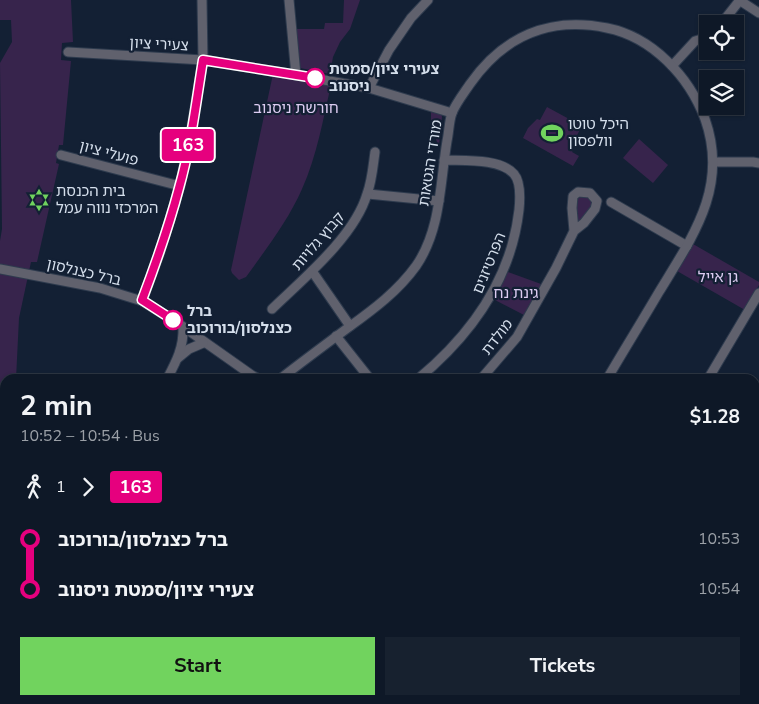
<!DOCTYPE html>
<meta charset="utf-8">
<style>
body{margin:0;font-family:"Nunito Sans","Noto Sans Hebrew",sans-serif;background:#17212f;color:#f1f3f6;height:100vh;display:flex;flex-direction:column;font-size:19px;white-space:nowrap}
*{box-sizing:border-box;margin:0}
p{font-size:16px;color:#9ba0a7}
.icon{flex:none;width:28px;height:28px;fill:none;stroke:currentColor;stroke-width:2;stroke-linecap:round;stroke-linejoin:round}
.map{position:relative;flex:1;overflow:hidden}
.side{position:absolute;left:0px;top:374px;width:760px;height:331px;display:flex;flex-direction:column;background:#0e1827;border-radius:15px 15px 0 0;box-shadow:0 1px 4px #0004,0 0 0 1px #2e3744}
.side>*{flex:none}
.badge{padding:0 10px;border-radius:4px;font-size:18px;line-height:32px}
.fabs{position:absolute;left:699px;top:15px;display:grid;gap:10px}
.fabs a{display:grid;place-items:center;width:45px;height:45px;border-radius:0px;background:#0e1827;box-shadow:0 1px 4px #0004,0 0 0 1px #2e3744;font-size:25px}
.map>.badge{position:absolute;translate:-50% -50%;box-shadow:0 0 0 2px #fff}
.legs{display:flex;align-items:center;gap:8px;height:55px;padding:0 20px;font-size:16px}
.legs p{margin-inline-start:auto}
.headline{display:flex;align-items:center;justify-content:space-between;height:85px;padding:0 20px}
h1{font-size:28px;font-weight:700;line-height:38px}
.button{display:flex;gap:10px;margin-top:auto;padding:10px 20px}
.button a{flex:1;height:58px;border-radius:0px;background:#71d35e;color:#111;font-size:20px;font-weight:700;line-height:58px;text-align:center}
.button a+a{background:#17212f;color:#f1f3f6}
ul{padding:0 20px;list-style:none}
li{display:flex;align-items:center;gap:18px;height:50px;font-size:19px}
li i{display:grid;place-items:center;width:8px;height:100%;margin:0 6px;background:currentColor}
li i::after{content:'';width:12px;height:12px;margin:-6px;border:4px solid;border-radius:50%;background:#0e1827}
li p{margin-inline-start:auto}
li:first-child i{background:linear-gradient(#0000 50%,currentColor 0)}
li:last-child i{background:linear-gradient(currentColor 50%,#0000 0)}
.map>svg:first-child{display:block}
.green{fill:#37244c}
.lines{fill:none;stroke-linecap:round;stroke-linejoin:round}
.minor-casing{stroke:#2e3b4e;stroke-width:11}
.minor{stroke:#60616d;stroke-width:9}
.line-1-casing{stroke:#fff;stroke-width:11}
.line-1{stroke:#e6007e;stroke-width:8}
.stop-1-dot{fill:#fff;stroke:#e6007e;stroke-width:2.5}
.labels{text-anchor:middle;stroke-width:4.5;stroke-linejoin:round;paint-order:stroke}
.street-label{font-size:15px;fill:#d4deeb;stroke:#132034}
.stop-label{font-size:15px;font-weight:bold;fill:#d4deeb;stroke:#132034;text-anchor:start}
.park-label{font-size:15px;fill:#dcccf1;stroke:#132034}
.poi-label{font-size:15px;fill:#d4deeb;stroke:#132034;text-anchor:start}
</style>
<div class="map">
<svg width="759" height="704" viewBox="0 0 759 704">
<rect width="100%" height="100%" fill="#132034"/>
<!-- green -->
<g class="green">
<polygon points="0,0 71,0 73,42 62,43 61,60 71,61 63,145 59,145 56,163 59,164 37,262 31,262 19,318 16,379 5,379 5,449 0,459 0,241 2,229 0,63 12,42 11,20 0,20"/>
<polygon points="344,0 360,0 350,29 340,42 333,57 330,74 300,68 295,29 324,29 325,23 343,23"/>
<path d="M 273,74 L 331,85 C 323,119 317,156 302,189 C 288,221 266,249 246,277 L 239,280 L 232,273 L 231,270 Z"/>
<polygon points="547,107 582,126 570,148 573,150 572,152 579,156 573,166 523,138 528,128 537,119 540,120"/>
<polygon points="431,112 441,113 442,117 439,145 438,145 431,125"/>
<polygon points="639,139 668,165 653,183 623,158"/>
<polygon points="578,192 597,201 574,231"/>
<polygon points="693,244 759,282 759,285 745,310 677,271"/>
<polygon points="508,272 541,284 524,315 493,299"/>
</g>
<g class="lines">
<!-- minor casing -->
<g class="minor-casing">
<g id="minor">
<polyline points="289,0 296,75"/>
<polyline points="739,0 759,13"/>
<polyline points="721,24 740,0"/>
<polyline points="68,52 203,60 296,75 369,88 452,113"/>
<polyline points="672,66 695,41 708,37"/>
<polyline points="369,88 389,50 411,18 428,0"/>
<polyline points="61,155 180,186"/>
<polyline points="714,162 753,162 759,163"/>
<polyline points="368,194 439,201"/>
<polyline points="611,202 687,246"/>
<polyline points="0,269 100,288 142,301 175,321 253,376 259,379"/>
<polyline points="312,271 350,326"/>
<polyline points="142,301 160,252 180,186 192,126 203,60 202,0"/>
<path d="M 272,309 C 303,279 355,236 367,194 C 372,181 373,166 375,152"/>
<polyline points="336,336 370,379"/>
<polyline points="178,358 189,349 203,343"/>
<path d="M 167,379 C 176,362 184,347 183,327"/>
<path d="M 280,379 C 303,361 326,344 349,327 C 374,309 398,291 416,266 C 441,230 440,183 447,141 C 449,132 449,121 452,113 C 456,103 464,93 470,84 C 503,37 549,16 607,28 C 652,37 689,76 705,119 C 729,187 693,236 659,292 C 642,321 624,350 607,379"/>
<path d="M 418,379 C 471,335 511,280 519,210 C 520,200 521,182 514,174 C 500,158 463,161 444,160"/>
<polyline points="481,379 517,337 556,268 574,231 584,223 595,209 597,201 590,193 578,192 573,196 572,208 574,231"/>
<polyline points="708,379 759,293"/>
<polyline points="755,546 759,543"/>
<polyline points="0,684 5,685"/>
<polyline points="45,700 45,704"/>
<polyline points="365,700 367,704"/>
<polyline points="466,700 468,704 479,700"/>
<polyline points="571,700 602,704"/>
</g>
</g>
<!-- minor -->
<use href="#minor" class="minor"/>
</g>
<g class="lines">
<!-- line-1 casing -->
<g class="line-1-casing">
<path id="line-1" d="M 173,320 L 142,300 C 156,263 169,226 179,188 C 191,146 196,103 203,60 L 315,78"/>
</g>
<!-- line-1 -->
<use href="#line-1" class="line-1"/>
</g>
<!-- icons -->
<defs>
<g id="stadium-bare" transform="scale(1.725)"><path d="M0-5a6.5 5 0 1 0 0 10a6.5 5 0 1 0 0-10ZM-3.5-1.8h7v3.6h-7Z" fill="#71d35e" stroke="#132034" stroke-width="2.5" paint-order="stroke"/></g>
<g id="synagogue-bare" transform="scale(1.725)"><path d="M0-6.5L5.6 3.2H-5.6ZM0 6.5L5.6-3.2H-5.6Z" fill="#71d35e" stroke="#132034" stroke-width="2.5" paint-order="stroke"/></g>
</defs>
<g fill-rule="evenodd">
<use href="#stadium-bare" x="552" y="133"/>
<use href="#synagogue-bare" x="39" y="200"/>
</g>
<!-- markers -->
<g class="stop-1-dot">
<circle cx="315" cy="78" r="9"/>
<circle cx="173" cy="320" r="9"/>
</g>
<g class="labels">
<!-- street labels -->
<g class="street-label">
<text transform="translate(159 44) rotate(3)" y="5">צעירי ציון</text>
<text transform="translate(109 153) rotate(15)" y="5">פועלי ציון</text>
<text transform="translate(430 163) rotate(-81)" y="5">מורדי הגטאות</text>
<text transform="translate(318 241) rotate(-49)" y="5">קבוץ גלויות</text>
<text transform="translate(489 263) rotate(-68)" y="5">הפרטיזנים</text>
<text transform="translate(84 272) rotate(13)" y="5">ברל כצנלסון</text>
<text transform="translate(497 337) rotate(-52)" y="5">מולדת</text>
</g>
<!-- stop labels -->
<g class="stop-label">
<text x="329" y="74">צעירי ציון/סמטת<tspan x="329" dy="17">ניסנוב</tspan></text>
<text x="187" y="316">ברל<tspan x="187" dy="17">כצנלסון/בורוכוב</tspan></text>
</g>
<!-- park labels -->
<g class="park-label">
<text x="296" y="113">חורשת ניסנוב</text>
<text x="718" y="282">גן אייל</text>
<text x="516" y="298">גינת נח</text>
</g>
<!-- poi labels -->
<g class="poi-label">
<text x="568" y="129">היכל טוטו<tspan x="568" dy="17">וולפסון</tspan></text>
<text x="56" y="196">בית הכנסת<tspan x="56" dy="17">המרכזי נווה עמל</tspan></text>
</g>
</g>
</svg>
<div class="fabs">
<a><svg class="icon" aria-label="locate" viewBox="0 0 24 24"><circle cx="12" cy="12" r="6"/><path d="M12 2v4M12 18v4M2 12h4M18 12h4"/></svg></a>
<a><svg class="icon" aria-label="layers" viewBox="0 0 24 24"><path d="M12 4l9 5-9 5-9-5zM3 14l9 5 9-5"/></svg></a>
</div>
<b class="badge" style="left:188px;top:145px;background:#e6007e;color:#fff">163</b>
<section class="side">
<div class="headline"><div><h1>2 min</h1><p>10:52 – 10:54 · Bus</p></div><b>$1.28</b></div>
<div class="legs"><svg class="icon" aria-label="walk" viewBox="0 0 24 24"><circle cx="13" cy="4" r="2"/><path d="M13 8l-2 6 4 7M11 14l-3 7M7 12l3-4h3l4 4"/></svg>1<svg class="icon" aria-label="forward" viewBox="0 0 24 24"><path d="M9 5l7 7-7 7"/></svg><b class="badge" style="background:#e6007e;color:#fff">163</b></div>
<ul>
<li><i style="color:#e6007e"></i><b>ברל כצנלסון/בורוכוב</b><p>10:53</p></li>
<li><i style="color:#e6007e"></i><b>צעירי ציון/סמטת ניסנוב</b><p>10:54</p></li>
</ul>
<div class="button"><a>Start</a><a>Tickets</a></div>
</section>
</div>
